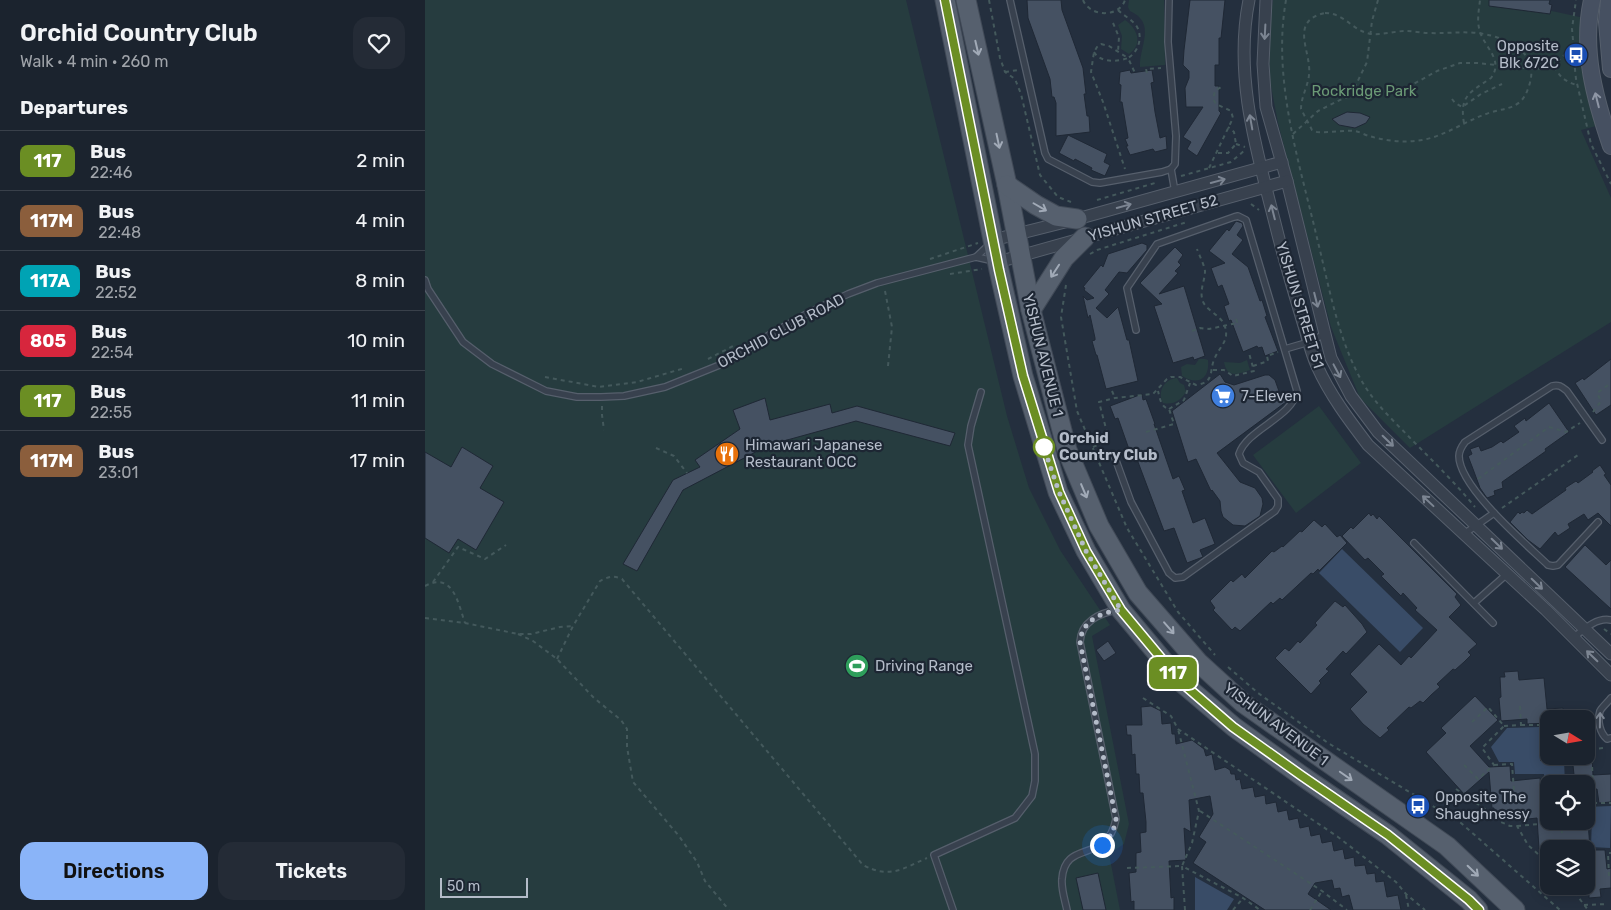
<!DOCTYPE html>
<meta charset="utf-8">
<style>
body{margin:0;font-family:Rubik,sans-serif;background:#242b36;color:#f1f3f6;height:100vh;display:flex;flex-direction:column;font-size:19px;white-space:nowrap}
*{box-sizing:border-box;margin:0}
p{font-size:16px;color:#a0a4aa}
.icon{flex:none;width:28px;height:28px;fill:none;stroke:currentColor;stroke-width:2;stroke-linecap:round;stroke-linejoin:round}
.map{position:relative;flex:1;overflow:hidden}
.drawer{display:flex;flex-direction:column;background:#1b232e;width:425px}
.drawer>*{flex:none}
.badge{padding:0 10px;border-radius:8px;font-size:18px;line-height:32px}
.needle{width:32px;rotate:101deg}
.fabs{position:absolute;left:1115px;top:710px;display:grid;gap:10px}
.fabs a{display:grid;place-items:center;width:55px;height:55px;border-radius:10px;background:#1b232e;box-shadow:0 2px 12px #0003,0 0 0 1px #39404a;font-size:25px}
.scale{position:absolute;left:15px;bottom:12px;width:88px;box-sizing:border-box;padding-left:5px;border:2px solid #b4bcc9;border-top:0;font-size:14px;line-height:18px;white-space:nowrap;color:#b4bcc9;-webkit-text-stroke:4px #1d2633;paint-order:stroke}
.you{position:absolute;width:25px;height:25px;margin:-12px;border:4px solid #fff;border-radius:50%;background:#1a73e8;box-shadow:0 0 0 8px #1a73e833}
.map>.badge{position:absolute;translate:-50% -50%;box-shadow:0 0 0 2px #fff}
h2{padding:0 20px;font-size:19px;line-height:45px}
.round{display:grid;place-items:center;flex:none;width:52px;height:52px;border-radius:15px;background:#242b36}
.overview{display:flex;align-items:center;justify-content:space-between;height:85px;padding:0 20px}
h1{font-size:24px;font-weight:600;line-height:38px}
.primary-button{display:flex;gap:10px;margin-top:auto;padding:10px 20px}
.primary-button a{flex:1;height:58px;border-radius:15px;background:#8ab4f8;color:#111;font-size:20px;font-weight:600;line-height:58px;text-align:center}
.primary-button a+a{background:#242b36;color:#f1f3f6}
ul{padding:0;list-style:none}
li{display:flex;align-items:center;gap:15px;height:60px;padding:0 20px;border-top:1px solid #39404a}
li div{flex:1}
li b{display:block;font-size:19px}
li em{font-style:normal}
li .badge{min-width:55px;font-weight:700;text-align:center}
main{display:flex;flex:1;min-height:0}
.map>svg:first-child{display:block}
.green{fill:#263c3f}
.water{fill:#394c67}
.building{fill:#455162;stroke:#1f2835}
.lines{fill:none;stroke-linecap:round;stroke-linejoin:round}
.lane-casing{stroke:#565f6c;stroke-width:8}
.street-casing{stroke:#565f6c;stroke-width:13}
.secondary-casing{stroke:#565f6c;stroke-width:18}
.primary-casing{stroke:#414a57;stroke-width:21}
.path{stroke:#44595c;stroke-width:2;stroke-dasharray:4 4;stroke-linecap:butt}
.lane{stroke:#38414e;stroke-width:5.5}
.street{stroke:#38414e;stroke-width:11}
.secondary{stroke:#465061;stroke-width:16}
.primary{stroke:#56606e;stroke-width:19}
.oneway{stroke:#7c8592}
.oneway2{stroke:#a1aab7}
.oneway3{stroke:#8e96a5}
.line-casing{stroke:#fff;stroke-width:11}
.line{stroke:#6b8e23;stroke-width:8}
.walk{stroke:#b4bcc9;stroke-width:5;stroke-dasharray:0 9}
.stop-dot{fill:#fff;stroke:#6b8e23;stroke-width:2.5}
.labels{text-anchor:middle;stroke-width:4.5;stroke-linejoin:round;paint-order:stroke}
.poi-label{font-size:15px;fill:#b4bcc9;stroke:#1d2633;text-anchor:start}
.park-label{font-size:15px;fill:#6b9a76;stroke:#1d2633}
.street-label{font-size:15px;fill:#b4bcc9;stroke:#1d2633}
.stop-label{font-size:15px;font-weight:bold;fill:#b4bcc9;stroke:#1d2633;text-anchor:start}
</style>
<main>
<section class="drawer">
<div class="overview"><div><h1>Orchid Country Club</h1><p>Walk · 4 min · 260 m</p></div><a class="round"><svg class="icon" aria-label="heart" viewBox="0 0 24 24"><path d="M12 20l-8-8c-3-5 5-10 8-4 3-6 11-1 8 4z"/></svg></a></div>
<h2>Departures</h2>
<ul>
<li><span class="badge" style="background:#6b8e23;color:#fff">117</span><div><b>Bus</b><p>22:46</p></div><em>2 min</em></li>
<li><span class="badge" style="background:#8b5e3c;color:#fff">117M</span><div><b>Bus</b><p>22:48</p></div><em>4 min</em></li>
<li><span class="badge" style="background:#00a3b4;color:#fff">117A</span><div><b>Bus</b><p>22:52</p></div><em>8 min</em></li>
<li><span class="badge" style="background:#d7263d;color:#fff">805</span><div><b>Bus</b><p>22:54</p></div><em>10 min</em></li>
<li><span class="badge" style="background:#6b8e23;color:#fff">117</span><div><b>Bus</b><p>22:55</p></div><em>11 min</em></li>
<li><span class="badge" style="background:#8b5e3c;color:#fff">117M</span><div><b>Bus</b><p>23:01</p></div><em>17 min</em></li>
</ul>
<div class="primary-button"><a>Directions</a><a>Tickets</a></div>
</section>
<div class="map">
<svg width="1186" height="910" viewBox="0 0 1186 910">
<rect width="100%" height="100%" fill="#242f3e"/>
<!-- green -->
<g class="green">
<polygon points="0,0 481,0 582,416 604,488 635,550 685,625 667,636 704,824 699,844 684,854 695,910 0,910"/>
<path d="M 704,0 L 739,0 L 740,65 L 715,67 C 714,47 732,23 705,11 L 703,7 Z"/>
<polygon points="848,0 1076,0 1164,19 1179,124 1156,130 1186,198 1186,322 985,448 935,398 906,327 853,123 845,81 843,34"/>
<path d="M 700,20 C 712,28 719,44 704,54 L 696,49 L 697,36 L 693,25 Z"/>
<path d="M 774,359 L 780,359 L 783,360 C 785,379 773,386 757,376 L 756,367 L 762,364 L 770,365 Z"/>
<path d="M 822,360 L 825,370 C 813,374 802,379 799,362 L 815,363 Z"/>
<path d="M 752,378 L 755,383 L 759,385 L 761,392 C 755,401 749,405 738,403 C 732,392 739,379 752,378 Z"/>
<polygon points="894,406 936,463 871,513 828,455"/>
</g>
<!-- water -->
<g class="water">
<polygon points="917,549 998,628 975,652 894,573"/>
<polygon points="1114,727 1115,761 1139,760 1140,784 1124,784 1124,800 1120,800 1119,774 1090,774 1089,762 1074,762 1066,747 1082,728"/>
<polygon points="1186,806 1185,848 1166,847 1167,817 1161,817 1161,807"/>
<polygon points="770,877 809,899 802,910 770,910"/>
</g>
<!-- building -->
<g class="building">
<polygon points="602,0 636,0 637,10 658,68 661,94 659,94 662,116 664,116 665,132 631,136 631,103 629,97 627,97 625,79 603,18"/>
<polygon points="765,0 800,0 796,38 794,38 794,65 790,65 790,86 794,86 794,111 796,113 772,156 762,149 766,142 758,137 778,107 761,107 760,88 764,78 764,71 758,65 759,50"/>
<polygon points="1064,0 1125,0 1124,4 1127,5 1125,14 1064,6"/>
<polygon points="705,70 706,73 727,70 729,82 726,83 727,90 730,112 735,138 741,136 742,149 730,152 728,149 705,155 701,146 703,146 700,139 703,138 697,102 695,102 696,85 694,84 695,72"/>
<polygon points="922,112 935,113 945,117 941,123 930,128 914,125 907,119"/>
<polygon points="643,135 682,154 679,162 685,165 680,176 666,170 667,168 650,159 649,161 634,153"/>
<polygon points="811,221 817,223 818,226 812,235 818,240 807,254 823,267 835,301 837,300 842,316 840,317 853,351 840,356 837,347 833,348 832,346 818,352 806,320 804,321 799,306 804,304 797,285 793,287 786,268 800,263 784,251 802,229 804,231"/>
<polygon points="717,243 722,245 722,250 702,273 694,272 680,290 684,294 671,308 682,318 693,307 702,340 704,340 713,381 681,389 672,355 671,355 667,341 670,340 670,338 665,315 663,318 658,296 662,300 669,298 659,290 660,288 658,287 676,265 678,267 683,254"/>
<polygon points="750,247 758,255 753,262 756,265 750,271 753,273 734,294 759,286 780,356 769,360 768,357 748,363 729,306 737,304 715,283"/>
<polygon points="1186,359 1186,405 1171,415 1150,383 1158,378 1159,380"/>
<polygon points="795,374 800,382 809,385 840,375 844,375 850,380 855,394 861,402 792,453 815,482 830,488 837,498 838,504 835,516 820,526 808,525 798,517 796,511 795,501 787,490 786,491 771,459 763,462 747,411"/>
<polygon points="717,394 718,400 721,399 730,424 729,424 748,479 754,476 760,490 757,491 768,523 780,518 790,544 775,550 778,557 762,563 749,528 739,531 710,454 706,455 693,418 690,419 685,406"/>
<polygon points="340,398 345,420 405,404 407,413 432,406 530,433 525,446 431,421 344,445 258,490 212,571 198,564 248,480 275,467 270,460 315,429 308,410"/>
<polygon points="1124,403 1144,432 1120,449 1121,451 1077,482 1078,488 1069,491 1070,495 1062,498 1055,488 1048,469 1043,456 1047,454 1045,449 1054,446 1056,451 1067,447 1076,441 1078,443 1094,432 1089,426 1100,418 1101,421"/>
<polygon points="37,447 68,466 55,488 79,502 51,550 33,539 24,553 0,538 0,452 26,467"/>
<polygon points="1175,465 1181,474 1179,475 1186,485 1186,526 1173,513 1163,520 1159,514 1143,524 1145,528 1133,536 1130,532 1115,549 1103,540 1085,522 1093,512 1095,514 1097,512 1099,513 1102,510 1107,514 1141,490 1140,488 1151,481 1153,483 1168,472 1167,471"/>
<polygon points="944,513 946,516 948,514 952,519 954,516 1032,594 1030,597 1036,605 1024,617 1052,644 1043,652 1046,655 1039,662 1030,670 1028,669 1012,684 1015,687 1006,695 998,703 995,701 986,708 984,707 962,728 964,730 955,738 938,724 925,709 942,692 925,674 954,644 976,665 984,656 986,658 1012,630 990,610 992,608 978,593 976,596 956,576 959,574 943,558 940,560 917,536 926,527 928,529"/>
<polygon points="889,520 897,527 900,524 912,537 915,535 922,543 894,571 893,569 888,574 886,573 857,600 855,598 848,604 846,602 815,631 810,627 807,630 788,610 790,608 785,601 806,580 808,582 817,574 820,578 847,551 849,552 857,546 858,547 875,531 877,532"/>
<polygon points="1160,545 1181,565 1186,560 1186,609 1140,567"/>
<polygon points="910,601 918,607 920,605 937,624 942,632 921,654 918,651 906,664 901,669 904,671 894,681 896,683 886,694 850,658 860,648 864,651 873,641 875,643 892,625 890,623"/>
<polygon points="683,641 691,653 679,661 671,650"/>
<polygon points="1093,671 1094,680 1119,678 1122,709 1138,708 1138,719 1124,719 1124,723 1102,724 1102,719 1076,721 1074,698 1076,697 1075,677 1080,677 1079,672"/>
<polygon points="1050,696 1073,720 1045,746 1064,767 1085,766 1086,781 1115,778 1118,809 1124,808 1124,821 1134,821 1134,823 1163,821 1165,849 1114,849 1112,818 1094,820 1093,812 1069,814 1069,808 1067,808 1064,772 1039,794 1001,752 1021,733 1016,728"/>
<polygon points="726,706 736,711 737,724 746,723 747,734 750,734 751,744 767,740 779,749 781,756 787,754 790,770 800,767 805,770 806,774 810,774 811,780 815,779 817,789 828,787 830,797 840,795 841,804 851,802 853,812 862,810 864,820 873,818 875,828 884,826 886,836 895,834 897,843 907,841 909,851 918,849 920,859 929,857 930,866 940,865 942,874 950,873 951,882 959,881 962,897 973,895 976,910 928,910 924,895 917,897 915,888 909,889 907,880 890,883 883,894 906,910 840,910 768,863 781,842 774,837 788,814 785,796 764,800 766,832 759,828 761,860 744,861 746,898 749,897 749,910 709,910 709,901 706,902 704,873 711,872 711,853 716,852 715,833 721,832 721,822 718,793 715,793 714,774 711,774 710,754 707,755 706,735 702,735 701,725 717,725 716,707"/>
<polygon points="1147,756 1167,756 1168,775 1186,774 1186,802 1174,803 1172,789 1161,790 1161,784 1150,784"/>
<polygon points="1166,850 1180,850 1182,869 1186,868 1186,888 1175,889 1176,897 1164,898 1164,891 1161,891 1161,876 1162,871 1168,870"/>
<polygon points="673,873 681,910 658,910 651,878"/>
</g>
<g class="lines">
<!-- lane casing -->
<g class="lane-casing">
<g id="lane">
<polyline points="585,0 620,153 623,159 667,182 675,183 737,172 746,169 750,164 751,136 743,42 744,0"/>
<polyline points="746,169 750,192"/>
<polyline points="551,257 566,243"/>
<polyline points="0,280 3,289 38,342 67,364 121,391 152,397 176,397 199,396 240,387 302,362 344,335 385,312 423,294 452,283 551,257 569,261"/>
<polyline points="860,349 884,342 900,334"/>
<path d="M 689,455 L 706,502 L 744,573 L 750,578 L 758,577 L 850,511 L 853,506 L 853,499 L 834,472 L 818,463 L 814,454 C 822,429 868,417 872,391 L 821,220 L 813,216 L 809,217 L 732,244 L 702,288 L 711,330"/>
<path d="M 1173,522 L 1133,565 L 1128,566 L 1123,565 C 1101,544 1034,487 1034,456 C 1034,451 1037,446 1040,442 L 1127,386 C 1134,384 1137,387 1142,391 L 1177,440"/>
<polyline points="1039,534 1069,513"/>
<polyline points="989,543 1068,623"/>
<polyline points="1049,603 1082,574"/>
<path d="M 1148,638 C 1159,629 1172,617 1186,620"/>
<path d="M 1186,698 C 1183,702 1177,707 1175,711 C 1172,721 1175,733 1182,739 L 1186,738"/>
<polyline points="528,910 509,855 590,818 607,796 610,781 610,754 543,445 546,426 556,392"/>
<path d="M 642,910 C 640,900 636,889 637,879 C 640,838 682,865 691,819 L 655,642 C 656,622 674,613 692,610"/>
</g>
</g>
<!-- street casing -->
<g class="street-casing">
<g id="street">
<path d="M 824,0 C 808,80 834,158 853,235 C 861,266 870,296 879,326 C 883,339 886,353 892,366 C 905,395 924,420 943,445 L 1121,610 L 1186,675"/>
<polyline points="841,0 838,64 841,107 862,181 900,334 906,358 926,396 953,432 1186,654"/>
<polyline points="568,240 652,219 857,162"/>
<polyline points="573,262 862,181"/>
</g>
</g>
<!-- secondary casing -->
<g class="secondary-casing">
<g id="secondary">
<path d="M 1167,0 C 1156,50 1170,99 1186,146"/>
<polyline points="1184,0 1182,22 1186,69"/>
</g>
</g>
<!-- primary casing -->
<g class="primary-casing">
<g id="primary">
<polyline points="520,0 574,270 598,376 633,492 661,551 696,610 756,682 809,727 877,776 963,835 1044,900 1053,910"/>
<polyline points="541,0 582,185 606,310 642,450 674,526 713,593 773,662 818,703 1022,846 1090,910"/>
<polyline points="582,185 611,205 631,216 652,219"/>
<polyline points="606,310 639,258 660,237"/>
</g>
</g>
<!-- path -->
<g class="path">
<polyline points="564,0 575,58 580,72 590,79 596,94 615,175 633,197 646,202"/>
<path d="M 658,0 C 665,17 694,18 700,0"/>
<path d="M 861,0 C 847,79 874,161 892,238 C 904,286 914,346 941,388 C 954,408 972,424 988,441 C 1010,463 1031,484 1050,507"/>
<path d="M 693,10 C 698,15 704,18 709,23 C 719,33 715,51 703,58 L 684,46 L 676,44 L 672,47 L 669,52 L 666,72 L 678,102 L 700,169"/>
<path d="M 900,13 C 920,13 928,32 947,34 C 958,35 970,31 981,31 C 988,31 996,33 1003,33 C 1028,34 1046,29 1071,37 C 1095,45 1113,59 1104,86 C 1102,92 1100,97 1095,102 C 1086,109 1077,109 1067,112 C 1043,119 1021,136 997,140 C 979,143 961,141 944,136 C 940,135 935,132 930,131 C 918,130 905,133 892,132 L 887,130 L 876,109 C 876,97 883,86 884,75 C 887,52 863,21 900,13 Z"/>
<polyline points="688,23 694,37 693,52"/>
<polyline points="1148,40 1147,29 1151,0"/>
<path d="M 1149,51 C 1137,55 1134,58 1131,69 C 1136,79 1141,81 1151,85"/>
<path d="M 669,52 C 675,63 693,62 703,58 L 710,73"/>
<polyline points="1149,60 1151,79 1166,144 1186,184"/>
<polyline points="580,72 593,70"/>
<polyline points="722,73 721,69 736,68"/>
<polyline points="926,95 942,62 947,21 953,0"/>
<polyline points="1027,99 1030,103 1037,107 1056,94 1077,84"/>
<path d="M 1039,123 C 1034,95 1046,92 1066,78 C 1080,59 1057,46 1054,28 C 1052,19 1054,9 1055,0"/>
<polyline points="868,134 893,111 919,98 950,92 974,91 985,86 1012,71 1035,63 1052,63 1099,68 1131,69"/>
<polyline points="811,144 820,147"/>
<polyline points="793,153 803,153 811,144 809,132 803,127"/>
<polyline points="784,168 808,118 806,111 791,104 788,99 790,91 796,87"/>
<polyline points="756,176 806,162 820,150"/>
<polyline points="672,200 730,183"/>
<polyline points="826,204 834,210"/>
<polyline points="665,254 672,250 762,222"/>
<polyline points="505,259 553,243"/>
<polyline points="525,274 557,269"/>
<polyline points="641,285 636,317 652,411 702,528 753,612 790,655"/>
<polyline points="460,291 467,327 463,366"/>
<polyline points="811,319 814,327"/>
<polyline points="767,331 775,328 784,329 812,323"/>
<polyline points="283,359 310,345"/>
<polyline points="828,366 843,361 842,356 853,352"/>
<polyline points="788,370 799,370 808,376 829,371 824,353"/>
<polyline points="120,377 174,387 212,382 260,368"/>
<polyline points="687,391 690,398"/>
<polyline points="177,406 177,415 179,430"/>
<polyline points="744,409 759,400 765,383"/>
<polyline points="1168,412 1176,401 1172,393 1186,383"/>
<path d="M 721,432 L 749,424 L 744,409 C 736,407 735,399 733,391"/>
<polyline points="666,444 674,440"/>
<path d="M 668,447 L 684,440 L 674,402 L 690,398 L 728,394 L 742,379 L 746,377 L 755,377 L 771,385 C 790,382 784,372 789,360 C 794,346 806,341 799,324 C 794,314 778,309 777,298 C 775,289 780,280 780,271 C 779,264 774,255 772,249"/>
<polyline points="231,448 249,456 262,473"/>
<polyline points="1053,479 1124,427 1141,432 1155,423"/>
<polyline points="1077,508 1153,455"/>
<polyline points="8,582 33,547 60,559 81,545"/>
<path d="M 0,586 C 28,571 33,603 40,623"/>
<polyline points="0,618 40,623 93,634 106,634 135,627 148,626"/>
<polyline points="1179,629 1186,634"/>
<polyline points="93,634 108,641 132,659 169,698 196,720 202,729 202,747 208,782 254,836 272,862 280,881 304,910"/>
<path d="M 132,659 L 148,626 L 175,581 C 182,577 189,575 197,579 L 438,865 C 465,879 477,869 502,858"/>
<polyline points="803,667 833,693 903,743 1036,823 1135,910"/>
<polyline points="718,698 746,716 753,729 913,837 971,882 981,894 1000,910"/>
<polyline points="1096,725 1116,725 1118,759 1141,758 1141,756"/>
<polyline points="1079,726 1096,725 1095,705"/>
<polyline points="1166,749 1179,748"/>
<polyline points="1141,758 1142,765 1167,764"/>
<polyline points="1039,765 1053,779 1069,765 1057,748 1079,726 1063,707 1047,722"/>
<polyline points="1069,765 1087,764 1089,791"/>
<polyline points="1031,789 1064,812 1076,822 1085,826 1092,826 1103,845 1124,864"/>
<polyline points="1161,803 1169,803 1165,726"/>
<polyline points="1168,803 1186,803"/>
<polyline points="993,808 998,800"/>
<polyline points="775,811 897,891 922,910"/>
<polyline points="1136,821 1137,833"/>
<polyline points="1092,826 1115,824 1115,806 1124,805"/>
<polyline points="702,868 757,866 767,843 774,811 753,729"/>
<polyline points="1184,876 1183,853 1186,853"/>
<polyline points="1145,886 1163,910"/>
<polyline points="981,895 984,910"/>
<polyline points="1159,905 1182,904"/>
<polyline points="760,910 757,866 818,898 835,910"/>
<polyline points="808,910 818,898"/>
<polyline points="885,910 897,891"/>
</g>
<!-- lane -->
<use href="#lane" class="lane"/>
<!-- street -->
<use href="#street" class="street"/>
<!-- secondary -->
<use href="#secondary" class="secondary"/>
<!-- primary -->
<use href="#primary" class="primary"/>
</g>
<!-- one-way arrows -->
<defs><path id="oneway-shaft" d="M-6 0H5M1.5-3L5.5 0L1.5 3" fill="none" stroke-width="1.6" stroke-linecap="round" stroke-linejoin="round" transform="scale(1.25)"/></defs>
<g class="oneway">
<use href="#oneway-shaft" transform="translate(840 32) rotate(93)"/>
<use href="#oneway-shaft" transform="translate(826 122) rotate(-100)"/>
<use href="#oneway-shaft" transform="translate(793 181) rotate(-15)"/>
<use href="#oneway-shaft" transform="translate(699 206) rotate(-15)"/>
<use href="#oneway-shaft" transform="translate(848 212) rotate(-104)"/>
<use href="#oneway-shaft" transform="translate(891 300) rotate(76)"/>
<use href="#oneway-shaft" transform="translate(912 371) rotate(62)"/>
<use href="#oneway-shaft" transform="translate(963 441) rotate(44)"/>
<use href="#oneway-shaft" transform="translate(1003 501) rotate(-137)"/>
<use href="#oneway-shaft" transform="translate(1072 544) rotate(44)"/>
<use href="#oneway-shaft" transform="translate(1112 584) rotate(44)"/>
<use href="#oneway-shaft" transform="translate(1167 656) rotate(-136)"/>
<use href="#oneway-shaft" transform="translate(1175 720) rotate(-89)"/>
</g>
<g class="oneway2">
<use href="#oneway-shaft" transform="translate(552 48) rotate(77)"/>
<use href="#oneway-shaft" transform="translate(573 141) rotate(78)"/>
<use href="#oneway-shaft" transform="translate(615 207) rotate(30)"/>
<use href="#oneway-shaft" transform="translate(630 271) rotate(123)"/>
<use href="#oneway-shaft" transform="translate(659 491) rotate(67)"/>
<use href="#oneway-shaft" transform="translate(744 628) rotate(49)"/>
<use href="#oneway-shaft" transform="translate(921 776) rotate(35)"/>
<use href="#oneway-shaft" transform="translate(1048 871) rotate(44)"/>
</g>
<use class="oneway3" href="#oneway-shaft" transform="translate(1172 100) rotate(-104)"/>
<g class="lines">
<!-- line casing -->
<g class="line-casing">
<polyline id="line" points="520,0 574,270 598,376 634,492 661,551 696,610 756,682 808,727 877,776 963,835 1044,900 1054,910"/>
</g>
<!-- line -->
<use href="#line" class="line"/>
<!-- walk -->
<path class="walk" d="M 619,447 L 618,445 L 634,492 L 661,551 L 696,610 C 677,612 657,620 655,642 L 691,819 C 689,830 686,837 677,845"/>
</g>
<!-- icons -->
<defs>
<g id="bus-disc" transform="scale(1.25)"><circle r="9.5" fill="#1a4fb4" stroke="#1d2633"/><path d="M-5-6H5V4H4V6H2V4H-2V6H-4V4H-5ZM-3.5-4V0h7V-4ZM-3.5 1.2v1.5H-2V1.2ZM2 1.2v1.5H3.5V1.2Z" fill="#fff"/></g>
<g id="supermarket-disc" transform="scale(1.25)"><circle r="9.5" fill="#3f7fe0" stroke="#1d2633"/><path d="M-6-5.5h2.5l.6 2H6L4.5 2H-2.5L-4.4-4H-6ZM-1.5 3.2a1.3 1.3 0 1 0 .1 0ZM3 3.2a1.3 1.3 0 1 0 .1 0Z" fill="#fff"/></g>
<g id="restaurant-disc" transform="scale(1.25)"><circle r="9.5" fill="#e8710a" stroke="#1d2633"/><path d="M-5-6h1v4h1v-4h1v4h1v-4h1v5L-1.5 .5V6h-2V.5L-5-1ZM5-6V6H3V1.5H1.5Q1.5-4 5-6Z" fill="#fff"/></g>
<g id="stadium-disc" transform="scale(1.25)"><circle r="9.5" fill="#2e9e5b" stroke="#1d2633"/><path d="M0-5a6.5 5 0 1 0 0 10a6.5 5 0 1 0 0-10ZM-3.5-1.8h7v3.6h-7Z" fill="#fff"/></g>
</defs>
<g fill-rule="evenodd">
<use href="#bus-disc" x="1151" y="55"/>
<use href="#supermarket-disc" x="798" y="396"/>
<use href="#restaurant-disc" x="302" y="454"/>
<use href="#stadium-disc" x="432" y="666"/>
<use href="#bus-disc" x="993" y="806"/>
</g>
<!-- markers -->
<circle class="stop-dot" cx="619" cy="447" r="10"/>
<g class="labels">
<!-- poi labels -->
<g class="poi-label">
<text x="1134" y="51" text-anchor="end">Opposite<tspan x="1134" dy="17">Blk 672C</tspan></text>
<text x="816" y="401">7-Eleven</text>
<text x="320" y="450">Himawari Japanese<tspan x="320" dy="17">Restaurant OCC</tspan></text>
<text x="450" y="671">Driving Range</text>
<text x="1010" y="802">Opposite The<tspan x="1010" dy="17">Shaughnessy</tspan></text>
</g>
<!-- park labels -->
<g class="park-label">
<text x="939" y="96">Rockridge Park</text>
</g>
<!-- street labels -->
<g class="street-label">
<text transform="translate(728 218) rotate(-16)" y="5">YISHUN STREET 52</text>
<text transform="translate(875 305) rotate(73)" y="5">YISHUN STREET 51</text>
<text transform="translate(356 331) rotate(-28)" y="5">ORCHID CLUB ROAD</text>
<text transform="translate(618 355) rotate(76)" y="5">YISHUN AVENUE 1</text>
<text transform="translate(851 724) rotate(37)" y="5">YISHUN AVENUE 1</text>
</g>
<!-- stop labels -->
<g class="stop-label">
<text x="634" y="443">Orchid<tspan x="634" dy="17">Country Club</tspan></text>
</g>
</g>
</svg>
<div class="fabs">
<a><svg class="needle" viewBox="-14 -14 28 28"><path d="M0-13l5 13h-10z" fill="#e53935"/><path d="M0 13l5-13h-10z" fill="#a0a4aa"/></svg></a>
<a><svg class="icon" aria-label="locate" viewBox="0 0 24 24"><circle cx="12" cy="12" r="6"/><path d="M12 2v4M12 18v4M2 12h4M18 12h4"/></svg></a>
<a><svg class="icon" aria-label="layers" viewBox="0 0 24 24"><path d="M12 4l9 5-9 5-9-5zM3 14l9 5 9-5"/></svg></a>
</div>
<div class="scale">50 m</div>
<div class="you" style="left:677px;top:845px"></div>
<b class="badge" style="left:748px;top:673px;background:#6b8e23;color:#fff">117</b>
</div>
</main>
